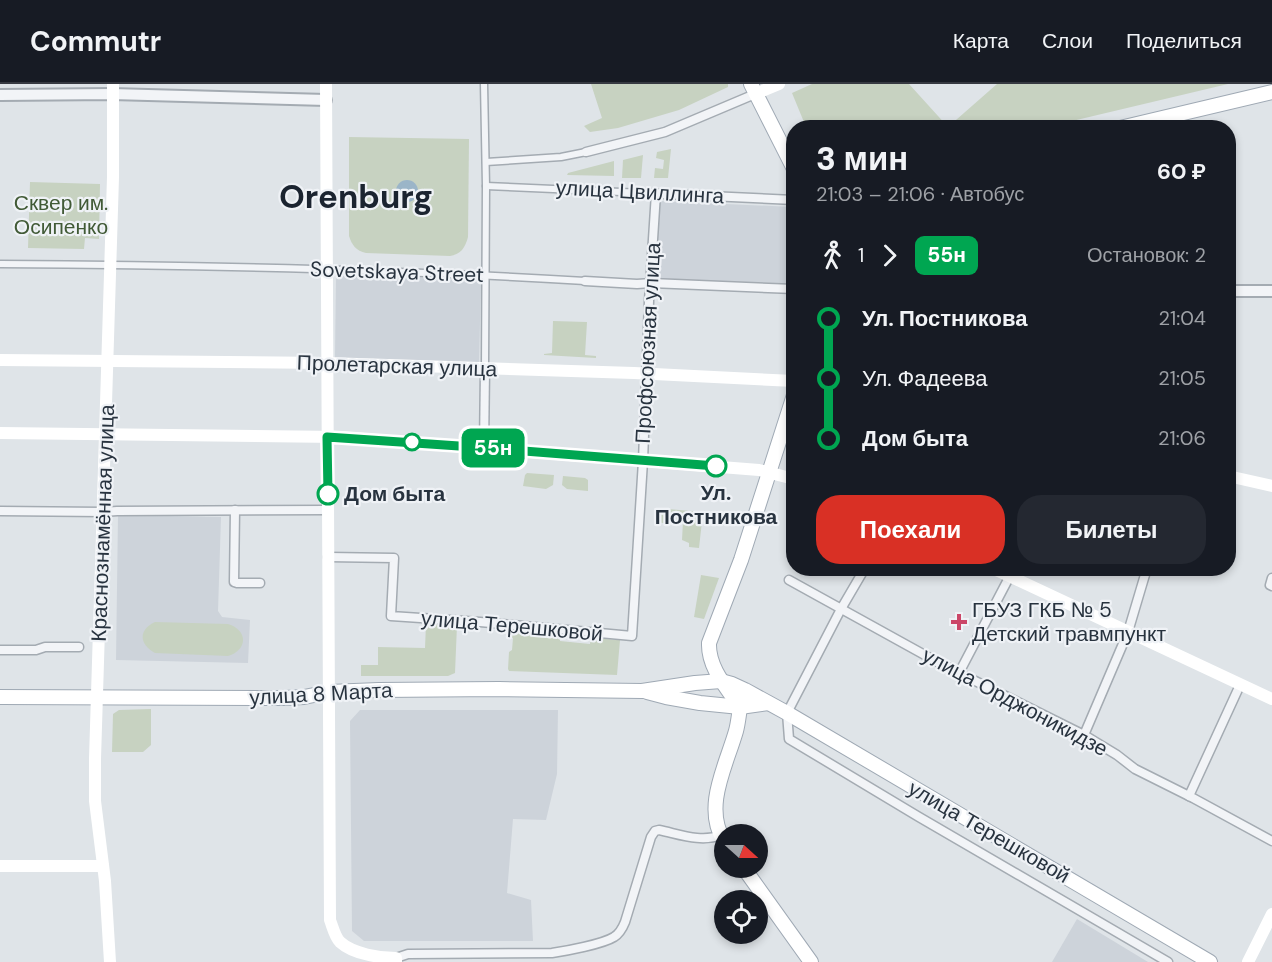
<!DOCTYPE html>
<html lang="ru">
<meta charset="utf-8">
<style>
body{margin:0;font-family:"DM Sans",sans-serif;background:#242831;color:#f1f3f6;height:100vh;display:flex;flex-direction:column;font-size:22px;white-space:nowrap}
*{box-sizing:border-box;margin:0}
p{font-size:20px;color:#9ea1a6}
.icon{flex:none;width:33px;height:33px;fill:none;stroke:currentColor;stroke-width:2;stroke-linecap:round;stroke-linejoin:round}
.map{position:relative;flex:1;overflow:hidden}
.side{position:absolute;left:786px;top:36px;width:450px;height:456px;display:flex;flex-direction:column;background:#171b24;border-radius:24px;box-shadow:0 3px 9px #0003}
.side>*{flex:none}
.badge{padding:0 12px;border-radius:9px;font-size:21px;line-height:39px}
.needle{width:39px;rotate:111deg}
.buttons{position:absolute;left:714px;top:740px;display:grid;gap:12px}
.buttons a{display:grid;place-items:center;width:54px;height:54px;border-radius:50%;background:#171b24;box-shadow:0 3px 9px #0003;font-size:30px}
.map>.badge{position:absolute;translate:-50% -50%;box-shadow:0 0 0 3px #fff}
.legs{display:flex;align-items:center;gap:9px;height:66px;padding:0 30px;font-size:20px}
.legs p{margin-inline-start:auto}
.summary{display:flex;align-items:center;justify-content:space-between;height:102px;padding:0 30px}
h1{font-size:33px;font-weight:800;line-height:45px}
.action{display:flex;gap:12px;margin-top:auto;padding:12px 30px}
.action a{flex:1;height:69px;border-radius:24px;background:#d93025;color:#fff;font-size:24px;font-weight:800;line-height:69px;text-align:center}
.action a+a{background:#242831;color:#f1f3f6}
ul{padding:0 30px;list-style:none}
li{display:flex;align-items:center;gap:21px;height:60px;font-size:22px}
li i{display:grid;place-items:center;width:9px;height:100%;margin:0 8px;background:currentColor}
li i::after{content:'';width:15px;height:15px;margin:-8px;border:4px solid;border-radius:50%;background:#171b24}
li p{margin-inline-start:auto}
li:first-child i{background:linear-gradient(#0000 50%,currentColor 0)}
li:last-child i{background:linear-gradient(currentColor 50%,#0000 0)}
header{display:flex;align-items:center;gap:36px;box-sizing:border-box;height:84px;padding:0 30px;background:#171b24;border-bottom:2px solid #363941}
header strong{font-size:28px}
nav{display:flex;gap:33px;margin-inline-start:auto;font-size:21px}
.map>svg:first-child{display:block}
.built{fill:#cdd3da}
.green{fill:#c7d2c1}
.water{fill:#9bb5c8}
.lines{fill:none;stroke-linecap:round;stroke-linejoin:round}
.pedestrian-casing{stroke:#a4abb2;stroke-width:9}
.minor-casing{stroke:#a4abb2;stroke-width:11}
.tertiary-casing{stroke:#a4abb2;stroke-width:14}
.primary-casing{stroke:#9fa9b4;stroke-width:16}
.pedestrian{stroke:#f2f4f7;stroke-width:6}
.minor{stroke:#f2f4f7;stroke-width:8}
.tertiary{stroke:#f2f4f7;stroke-width:10}
.secondary{stroke:#fff;stroke-width:12}
.primary{stroke:#fff;stroke-width:14}
.line-1-casing{stroke:#fff;stroke-width:14}
.line-1{stroke:#00a651;stroke-width:9}
.stop-1-dot{fill:#fff;stroke:#00a651;stroke-width:3}
.poi-dot{fill:#cb4668;stroke:#eff2f6;stroke-width:2}
.labels{text-anchor:middle;stroke-width:4.5;stroke-linejoin:round;paint-order:stroke}
.street-label{font-size:21px;fill:#28333f;stroke:#eff2f6}
.park-label{font-size:21px;fill:#415a36;stroke:#eff2f6}
.stop-label{font-size:21px;font-weight:bold;fill:#28333f;stroke:#eff2f6}
.poi-label{font-size:21px;fill:#28333f;stroke:#eff2f6;text-anchor:start}
.town-label{font-size:33px;font-weight:bold;fill:#1b2430;stroke:#eff2f6}
</style>
<header>
<strong>Commutr</strong>
<nav><a>Карта</a><a>Слои</a><a>Поделиться</a></nav>
</header>
<div class="map">
<svg width="1272" height="878" viewBox="0 0 1272 878">
<rect width="100%" height="100%" fill="#dfe4e8"/>
<!-- built -->
<g class="built">
<polygon points="659,117 793,123 793,202 655,195"/>
<polygon points="336,192 481,195 479,280 335,274"/>
<polygon points="118,431 221,433 218,527 222,533 250,536 248,579 116,576"/>
<polygon points="360,626 558,626 557,690 546,736 513,735 507,809 531,816 533,857 364,857 352,847 350,637"/>
<polygon points="1077,835 1148,878 1052,878"/>
</g>
<!-- green -->
<g class="green">
<polygon points="591,0 728,0 728,3 679,26 618,44 590,48 584,42 602,34"/>
<polygon points="812,0 909,0 948,43 997,0 1228,0 1047,43 806,43 792,9"/>
<path d="M 349,53 L 469,55 L 468,153 C 465,164 461,170 450,172 L 366,169 C 356,167 352,161 349,152 Z"/>
<polygon points="671,65 668,94 654,94 655,84 663,85 664,76 656,74 657,68"/>
<polygon points="643,71 641,94 622,94 623,76"/>
<polygon points="614,77 614,92 567,91 568,89"/>
<polygon points="30,98 100,100 99,155 85,154 84,165 28,164"/>
<polygon points="553,237 587,238 585,271 596,272 596,274 544,271 544,270 552,269"/>
<polygon points="527,389 554,391 553,401 546,405 523,402 525,391"/>
<polygon points="563,392 585,394 588,396 588,407 567,405 562,401"/>
<polygon points="656,424 703,428 699,464 689,463 689,459 682,456 683,437 671,436 669,440 657,438"/>
<polygon points="701,491 719,494 704,535 694,533"/>
<path d="M 155,538 L 228,540 C 248,546 248,566 228,572 L 155,569 C 139,560 138,546 155,538 Z"/>
<polygon points="426,540 457,541 455,589 448,592 361,592 361,581 378,581 378,563 425,564"/>
<polygon points="511,545 560,551 560,557 590,560 591,554 620,556 617,591 509,587 508,585 509,568 512,566 513,554 509,552 509,547"/>
<polygon points="151,625 151,661 143,668 112,668 113,630 119,626"/>
</g>
<!-- water -->
<circle class="water" cx="407" cy="107" r="11"/>
<g class="lines">
<!-- pedestrian casing -->
<g class="pedestrian-casing">
<g id="pedestrian">
<polyline points="484,0 486,102 485,284"/>
<polyline points="486,78 561,73 586,68"/>
<polyline points="486,102 644,109"/>
<path d="M 0,180 C 195,181 390,185 585,197"/>
</g>
</g>
<!-- minor casing -->
<g class="minor-casing">
<g id="minor">
<polyline points="586,68 665,48 755,10"/>
<polyline points="644,109 794,116"/>
<polyline points="585,197 637,200 651,199 794,205"/>
<polyline points="484,364 485,285"/>
<polyline points="235,426 234,498 237,499 260,499"/>
<polyline points="0,427 103,428 117,427 328,426"/>
<polyline points="328,473 394,474 391,532 480,538 632,552 643,377 649,217 656,109"/>
<polyline points="865,484 841,525 787,629 789,655 919,733 1168,878"/>
<polyline points="1272,494 1270,501 1272,502"/>
<polyline points="789,496 941,580 1084,651 1117,671 1135,685 1193,714 1272,757"/>
<polyline points="0,566 36,566 45,563 79,563"/>
<polyline points="959,589 1014,484"/>
<polyline points="1084,651 1128,548 1147,484"/>
<polyline points="1189,712 1240,601"/>
<path d="M 396,874 L 408,870 L 552,869 C 566,867 603,860 614,853 C 619,850 623,843 625,838 L 651,753 L 655,747 L 659,746 C 679,750 701,759 721,751"/>
</g>
</g>
<!-- tertiary casing -->
<g class="tertiary-casing">
<g id="tertiary">
<polyline points="0,11 112,10 326,16"/>
<polyline points="1228,207 1272,207"/>
</g>
</g>
<!-- primary casing -->
<g class="primary-casing">
<g id="primary">
<polyline points="751,0 794,85"/>
<polyline points="1120,44 1272,8"/>
<polyline points="647,608 666,613 700,619 740,623 768,619"/>
<polyline points="0,613 284,614 304,613 329,608 379,606 499,605 642,607 695,599 721,597 732,600 745,606 787,629 1210,878"/>
<path d="M 740,623 C 727,604 708,584 709,559 L 741,476 L 794,311"/>
<path d="M 724,757 C 703,723 726,682 736,647 C 739,636 739,625 742,614"/>
<polyline points="743,783 811,878"/>
</g>
</g>
<!-- pedestrian -->
<use href="#pedestrian" class="pedestrian"/>
<!-- minor -->
<use href="#minor" class="minor"/>
<!-- tertiary -->
<use href="#tertiary" class="tertiary"/>
<!-- secondary -->
<g class="secondary">
<path d="M 326,0 L 330,836 C 333,844 335,853 340,858 C 353,870 380,874 396,874 L 396,878"/>
<polyline points="755,10 779,0"/>
<polyline points="0,276 327,279 634,289 794,297"/>
<polyline points="0,349 339,353 759,386 794,395"/>
<polyline points="1228,392 1272,402"/>
<polyline points="992,484 1272,615"/>
<polyline points="0,782 103,782"/>
<polyline points="110,878 105,797 95,717 95,675 113,93 113,0"/>
<polyline points="1248,878 1272,830"/>
</g>
<!-- primary -->
<use href="#primary" class="primary"/>
</g>
<g class="lines">
<!-- line-1 casing -->
<g class="line-1-casing">
<polyline id="line-1" points="328,410 327,353 459,362 716,382"/>
</g>
<!-- line-1 -->
<use href="#line-1" class="line-1"/>
</g>
<!-- markers -->
<g class="stop-1-dot">
<circle cx="412" cy="358" r="8"/>
<circle cx="716" cy="382" r="10"/>
<circle cx="328" cy="410" r="10"/>
</g>
<path class="poi-dot" d="M956 529h6v6h6v6h-6v6h-6v-6h-6v-6h6z"/>
<g class="labels">
<!-- street labels -->
<g class="street-label">
<text transform="translate(640 108) rotate(3)" y="7">улица Цвиллинга</text>
<text transform="translate(397 188) rotate(2)" y="7">Sovetskaya Street</text>
<text transform="translate(648 259) rotate(-87)" y="7">Профсоюзная улица</text>
<text transform="translate(397 282) rotate(2)" y="7">Пролетарская улица</text>
<text transform="translate(103 439) rotate(-88)" y="7">Краснознамённая улица</text>
<text transform="translate(512 542) rotate(5)" y="7">улица Терешковой</text>
<text transform="translate(321 610) rotate(-3)" y="7">улица 8 Марта</text>
<text transform="translate(1015 618) rotate(28)" y="7">улица Орджоникидзе</text>
<text transform="translate(989 748) rotate(30)" y="7">улица Терешковой</text>
</g>
<!-- park labels -->
<g class="park-label">
<text x="61" y="126">Сквер им.<tspan x="61" dy="24">Осипенко</tspan></text>
</g>
<!-- stop labels -->
<g class="stop-label">
<text x="716" y="416">Ул.<tspan x="716" dy="24">Постникова</tspan></text>
<text x="344" y="417" text-anchor="start">Дом быта</text>
</g>
<!-- poi labels -->
<g class="poi-label">
<text x="972" y="533">ГБУЗ ГКБ № 5<tspan x="972" dy="24">Детский травмпункт</tspan></text>
</g>
<!-- town labels -->
<g class="town-label">
<text x="356" y="124">Orenburg</text>
</g>
</g>
</svg>
<div class="buttons">
<a><svg class="needle" viewBox="-14 -14 28 28"><path d="M0-13l5 13h-10z" fill="#e53935"/><path d="M0 13l5-13h-10z" fill="#9ea1a6"/></svg></a>
<a><svg class="icon" aria-label="locate" viewBox="0 0 24 24"><circle cx="12" cy="12" r="6"/><path d="M12 2v4M12 18v4M2 12h4M18 12h4"/></svg></a>
</div>
<b class="badge" style="left:493px;top:364px;background:#00a651;color:#fff">55н</b>
<section class="side">
<div class="summary"><div><h1>3 мин</h1><p>21:03 – 21:06 · Автобус</p></div><b>60 ₽</b></div>
<div class="legs"><svg class="icon" aria-label="walk" viewBox="0 0 24 24"><circle cx="13" cy="4" r="2"/><path d="M13 8l-2 6 4 7M11 14l-3 7M7 12l3-4h3l4 4"/></svg>1<svg class="icon" aria-label="forward" viewBox="0 0 24 24"><path d="M9 5l7 7-7 7"/></svg><b class="badge" style="background:#00a651;color:#fff">55н</b><p>Остановок: 2</p></div>
<ul>
<li><i style="color:#00a651"></i><b>Ул. Постникова</b><p>21:04</p></li>
<li><i style="color:#00a651"></i><span>Ул. Фадеева</span><p>21:05</p></li>
<li><i style="color:#00a651"></i><b>Дом быта</b><p>21:06</p></li>
</ul>
<div class="action"><a>Поехали</a><a>Билеты</a></div>
</section>
</div>
